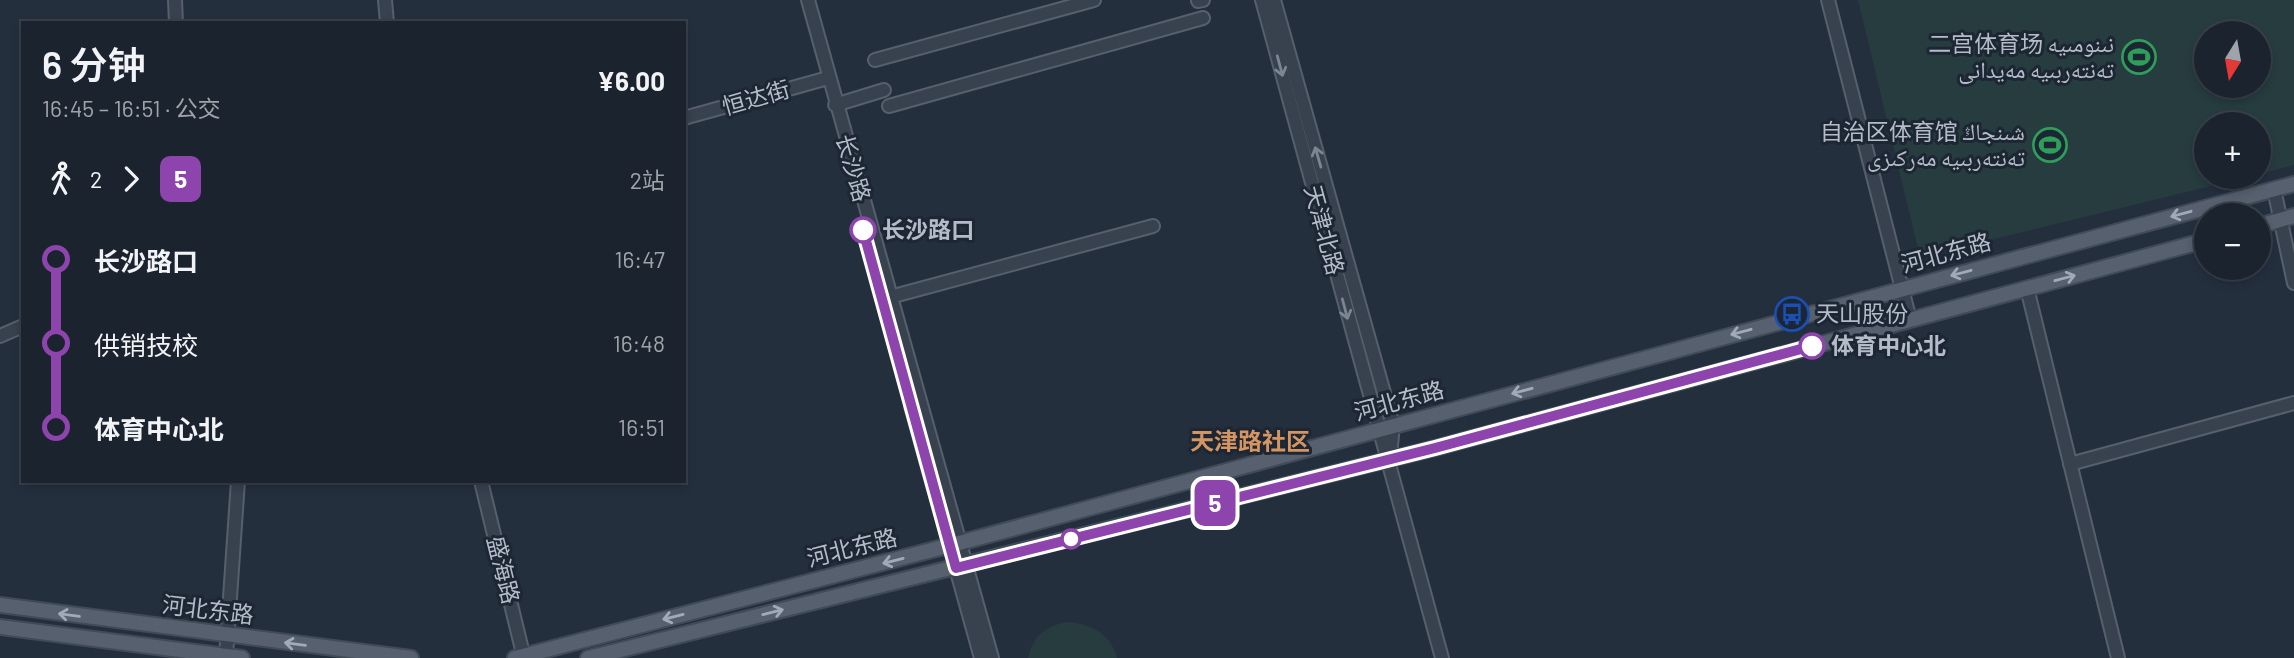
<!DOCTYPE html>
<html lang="zh">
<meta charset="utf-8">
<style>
body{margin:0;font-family:Barlow,"Noto Naskh Arabic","Noto Sans SC",sans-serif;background:#282f3a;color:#f1f3f6;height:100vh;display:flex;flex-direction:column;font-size:26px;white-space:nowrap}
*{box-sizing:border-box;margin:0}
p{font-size:23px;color:#a0a4aa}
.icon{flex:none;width:38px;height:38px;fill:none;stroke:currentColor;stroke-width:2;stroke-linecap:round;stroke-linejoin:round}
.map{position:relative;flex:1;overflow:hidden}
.drawer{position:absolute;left:21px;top:21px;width:665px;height:462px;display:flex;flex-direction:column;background:#1b232e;border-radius:0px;box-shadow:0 4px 10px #0003,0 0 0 2px #39404a}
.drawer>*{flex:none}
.badge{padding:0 14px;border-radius:10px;font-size:24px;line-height:46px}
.needle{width:46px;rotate:191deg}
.controls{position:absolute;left:2194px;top:21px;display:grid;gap:14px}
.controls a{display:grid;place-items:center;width:77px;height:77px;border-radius:50%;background:#1b232e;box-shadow:0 4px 10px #0003,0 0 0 2px #39404a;font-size:35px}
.map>.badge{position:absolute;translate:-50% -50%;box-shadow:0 0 0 4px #fff}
.legs{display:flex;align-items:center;gap:10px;height:77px;padding:0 21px;font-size:23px}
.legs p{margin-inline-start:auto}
.overview{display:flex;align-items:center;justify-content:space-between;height:119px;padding:0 21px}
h1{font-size:38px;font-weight:600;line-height:52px}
ul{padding:0 21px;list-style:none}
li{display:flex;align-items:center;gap:24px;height:84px;font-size:26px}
li i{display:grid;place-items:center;width:10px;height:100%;margin:0 9px;background:currentColor}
li i::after{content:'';width:18px;height:18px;margin:-9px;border:5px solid;border-radius:50%;background:#1b232e}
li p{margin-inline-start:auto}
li:first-child i{background:linear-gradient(#0000 50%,currentColor 0)}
li:last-child i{background:linear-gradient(currentColor 50%,#0000 0)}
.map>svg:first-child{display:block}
.pitch{fill:#263c3f;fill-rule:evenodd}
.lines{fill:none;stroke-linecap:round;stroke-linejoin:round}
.minor-casing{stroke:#565f6c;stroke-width:16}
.major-casing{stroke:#414a57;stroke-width:18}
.minor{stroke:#38414e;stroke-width:12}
.major{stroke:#56606e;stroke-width:14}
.oneway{stroke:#7c8592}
.oneway2{stroke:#a1aab7}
.line-1-casing{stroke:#fff;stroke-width:16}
.line-1{stroke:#8e44ad;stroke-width:10}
.stop-1-dot{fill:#fff;stroke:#8e44ad;stroke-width:3.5}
.labels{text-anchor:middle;stroke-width:6;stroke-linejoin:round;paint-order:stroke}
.poi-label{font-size:23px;fill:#b4bcc9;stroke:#1d2633;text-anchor:end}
.street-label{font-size:23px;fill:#b4bcc9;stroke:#1d2633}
.stop-label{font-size:23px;font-weight:bold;fill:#b4bcc9;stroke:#1d2633;text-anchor:start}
.neighbourhood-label{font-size:24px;font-weight:bold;fill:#d59563;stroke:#1d2633}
</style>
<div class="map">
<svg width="2294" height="658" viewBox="0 0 2294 658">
<rect width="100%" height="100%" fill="#242f3e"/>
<!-- pitch -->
<g class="pitch">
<path d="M 1858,0 L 2294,0 L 2294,165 L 2259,174 L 2259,124 L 2207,124 L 2207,177 L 2248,177 L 1920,257 ZM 2259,33 L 2259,86 L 2207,86 L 2207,33 Z"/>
<path d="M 1070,622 C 1094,625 1111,635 1117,658 L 1028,658 C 1033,635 1048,624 1070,622 Z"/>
</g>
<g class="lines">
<!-- minor casing -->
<g class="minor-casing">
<g id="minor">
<polyline points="175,0 176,23"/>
<polyline points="385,0 387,23"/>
<polyline points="808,0 992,658"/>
<polyline points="1262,0 1442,658"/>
<polyline points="1274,0 1393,425 1390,456"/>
<polyline points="1828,0 1910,320"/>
<polyline points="1198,1 1203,0"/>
<polyline points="875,60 1094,0"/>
<polyline points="835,105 884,90"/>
<polyline points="889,106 1203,18"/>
<polyline points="684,118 828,78"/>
<polyline points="2274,189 2294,283"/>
<polyline points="2027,288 2118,658"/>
<polyline points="890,297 1153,226"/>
<polyline points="0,336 23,326"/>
<polyline points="911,406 981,658"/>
<polyline points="2070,464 2294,403"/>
<polyline points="481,481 524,658"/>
<polyline points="226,656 238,481"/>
</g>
</g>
<!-- major casing -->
<g class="major-casing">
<g id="major">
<polyline points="2259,226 2294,216"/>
<polyline points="0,605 411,658"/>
<polyline points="0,627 242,658"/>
<polyline points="515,658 959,543 2294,184"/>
<polyline points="588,658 1435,448 2207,240"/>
</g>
</g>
<!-- minor -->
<use href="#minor" class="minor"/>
<!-- major -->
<use href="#major" class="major"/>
</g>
<!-- one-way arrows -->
<defs><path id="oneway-shaft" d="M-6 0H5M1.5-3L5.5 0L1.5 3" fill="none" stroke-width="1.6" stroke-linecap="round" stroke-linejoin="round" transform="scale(1.75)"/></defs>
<g class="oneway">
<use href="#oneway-shaft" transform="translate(1280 66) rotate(75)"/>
<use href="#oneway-shaft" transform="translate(1318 157) rotate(-106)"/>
<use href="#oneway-shaft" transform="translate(1345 309) rotate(75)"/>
</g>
<g class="oneway2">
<use href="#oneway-shaft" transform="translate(2181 214) rotate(165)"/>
<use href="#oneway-shaft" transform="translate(1961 273) rotate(165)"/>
<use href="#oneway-shaft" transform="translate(2065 278) rotate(-15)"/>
<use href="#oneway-shaft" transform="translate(1741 332) rotate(165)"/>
<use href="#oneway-shaft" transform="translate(1522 391) rotate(165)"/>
<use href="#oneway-shaft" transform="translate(893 561) rotate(166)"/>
<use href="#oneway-shaft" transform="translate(773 612) rotate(-14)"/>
<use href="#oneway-shaft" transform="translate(69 615) rotate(-172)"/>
<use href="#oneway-shaft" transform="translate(673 617) rotate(166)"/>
<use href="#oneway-shaft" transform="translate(295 644) rotate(-173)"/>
</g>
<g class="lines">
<!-- line-1 casing -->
<g class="line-1-casing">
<polyline id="line-1" points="863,230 956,568 1435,448 1812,346"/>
</g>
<!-- line-1 -->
<use href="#line-1" class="line-1"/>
</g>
<!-- icons -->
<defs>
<g id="stadium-ring" transform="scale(1.75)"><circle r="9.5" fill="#1d2633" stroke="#2e9e5b" stroke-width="1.5"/><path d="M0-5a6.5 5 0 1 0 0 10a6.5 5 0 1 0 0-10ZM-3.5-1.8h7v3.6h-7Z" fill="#2e9e5b"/></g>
<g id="bus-ring" transform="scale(1.75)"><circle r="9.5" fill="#1d2633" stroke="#1a4fb4" stroke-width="1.5"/><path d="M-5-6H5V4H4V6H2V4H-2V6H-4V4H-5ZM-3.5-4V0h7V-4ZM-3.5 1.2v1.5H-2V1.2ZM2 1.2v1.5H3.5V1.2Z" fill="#1a4fb4"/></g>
</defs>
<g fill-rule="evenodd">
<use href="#stadium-ring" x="2139" y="57"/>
<use href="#stadium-ring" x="2050" y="145"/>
<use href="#bus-ring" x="1792" y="314"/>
</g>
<!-- markers -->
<g class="stop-1-dot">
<circle cx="863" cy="230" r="12"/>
<circle cx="1812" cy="346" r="12"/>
<circle cx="1071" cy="539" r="9"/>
</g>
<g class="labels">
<!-- poi labels -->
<g class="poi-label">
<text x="2114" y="52">二宫体育场 نىنومىيە<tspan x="2114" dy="26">تەنتەربىيە مەيدانى</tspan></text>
<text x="2025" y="140">自治区体育馆 شىنجاڭ<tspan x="2025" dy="26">تەنتەربىيە مەركىزى</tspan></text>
<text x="1816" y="322" text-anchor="start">天山股份</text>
</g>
<!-- street labels -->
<g class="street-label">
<text transform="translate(756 98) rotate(-16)" y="8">恒达街</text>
<text transform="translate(853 168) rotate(74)" y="8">长沙路</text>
<text transform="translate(1324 230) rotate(75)" y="8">天津北路</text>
<text transform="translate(1946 253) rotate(-15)" y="8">河北东路</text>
<text transform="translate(1399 401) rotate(-15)" y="8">河北东路</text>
<text transform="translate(852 548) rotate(-14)" y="8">河北东路</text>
<text transform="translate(503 570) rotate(76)" y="8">盛海路</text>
<text transform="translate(208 610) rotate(7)" y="8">河北东路</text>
</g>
<!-- stop labels -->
<g class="stop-label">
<text x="882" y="238">长沙路口</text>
<text x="1831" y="354">体育中心北</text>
</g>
<!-- neighbourhood labels -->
<g class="neighbourhood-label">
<text x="1250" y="450">天津路社区</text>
</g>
</g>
</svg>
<div class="controls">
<a><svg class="needle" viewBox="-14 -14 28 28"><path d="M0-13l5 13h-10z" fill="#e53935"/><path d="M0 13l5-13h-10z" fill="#a0a4aa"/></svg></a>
<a>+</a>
<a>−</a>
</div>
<b class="badge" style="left:1215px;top:503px;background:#8e44ad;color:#fff">5</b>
<section class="drawer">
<div class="overview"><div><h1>6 分钟</h1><p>16:45 – 16:51 · 公交</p></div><b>¥6.00</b></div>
<div class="legs"><svg class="icon" aria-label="walk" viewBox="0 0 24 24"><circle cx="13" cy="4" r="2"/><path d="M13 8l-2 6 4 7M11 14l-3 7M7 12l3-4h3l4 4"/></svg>2<svg class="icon" aria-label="forward" viewBox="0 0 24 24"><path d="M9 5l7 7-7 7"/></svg><b class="badge" style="background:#8e44ad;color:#fff">5</b><p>2站</p></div>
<ul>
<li><i style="color:#8e44ad"></i><b>长沙路口</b><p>16:47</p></li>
<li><i style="color:#8e44ad"></i><span>供销技校</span><p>16:48</p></li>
<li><i style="color:#8e44ad"></i><b>体育中心北</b><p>16:51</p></li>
</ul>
</section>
</div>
